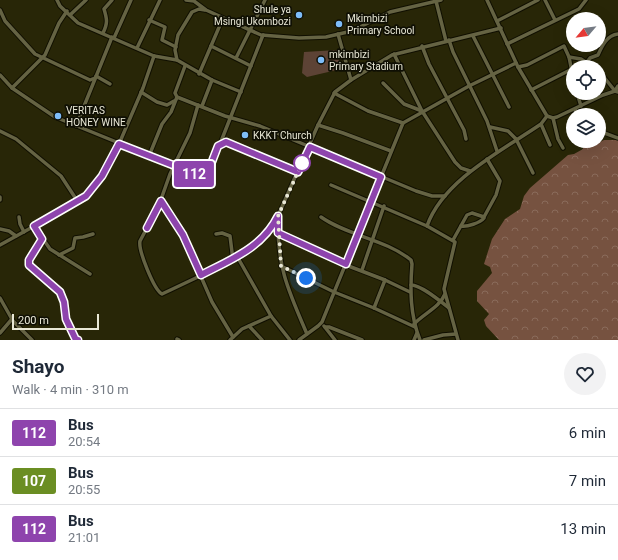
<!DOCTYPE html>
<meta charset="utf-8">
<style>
body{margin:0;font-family:Roboto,sans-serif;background:#f2f2f3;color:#1f2937;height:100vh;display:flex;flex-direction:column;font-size:15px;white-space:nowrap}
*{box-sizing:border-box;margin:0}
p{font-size:13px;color:#747a83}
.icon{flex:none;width:22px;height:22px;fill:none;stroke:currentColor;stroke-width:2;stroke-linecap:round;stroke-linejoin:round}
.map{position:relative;height:340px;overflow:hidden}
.drawer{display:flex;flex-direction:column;background:#fff;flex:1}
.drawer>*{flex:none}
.badge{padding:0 8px;border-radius:3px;font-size:14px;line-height:26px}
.needle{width:26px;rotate:241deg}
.buttons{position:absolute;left:566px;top:12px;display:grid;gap:8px}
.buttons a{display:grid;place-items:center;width:40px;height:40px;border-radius:50%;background:#fff;box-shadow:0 4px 16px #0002;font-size:20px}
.scale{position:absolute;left:12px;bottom:10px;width:87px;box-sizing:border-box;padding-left:4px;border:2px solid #e9e8d6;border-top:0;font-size:11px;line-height:14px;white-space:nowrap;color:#e9e8d6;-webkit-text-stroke:3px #0f0f04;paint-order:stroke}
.you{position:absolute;width:20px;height:20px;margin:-10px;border:3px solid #fff;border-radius:50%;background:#1a73e8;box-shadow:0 0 0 6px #1a73e833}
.map>.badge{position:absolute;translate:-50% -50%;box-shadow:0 0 0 2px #fff}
.round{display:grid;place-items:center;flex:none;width:42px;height:42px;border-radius:21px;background:#f2f2f3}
.head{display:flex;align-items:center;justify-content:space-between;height:68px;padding:0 12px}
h1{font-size:19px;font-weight:700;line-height:30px}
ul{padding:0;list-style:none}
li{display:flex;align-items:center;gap:12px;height:48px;padding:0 12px;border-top:1px solid #e0e1e3}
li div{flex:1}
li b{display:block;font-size:15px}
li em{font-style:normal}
li .badge{min-width:44px;font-weight:700;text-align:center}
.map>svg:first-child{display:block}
.forest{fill:url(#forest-crowns)}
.pitch{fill:#5d4335}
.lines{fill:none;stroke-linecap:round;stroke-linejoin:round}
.minor-casing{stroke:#100f00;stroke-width:5.5}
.minor{stroke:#656343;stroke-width:3.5}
.line-casing{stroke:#fff;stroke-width:9}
.line{stroke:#8e44ad;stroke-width:6}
.walk{stroke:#e9e8d6;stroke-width:4;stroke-dasharray:0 7.2}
.poi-dot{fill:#7ebdf9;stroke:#0f0f04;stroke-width:1.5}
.stop-dot{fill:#fff;stroke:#8e44ad;stroke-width:2}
.labels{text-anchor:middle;stroke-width:3.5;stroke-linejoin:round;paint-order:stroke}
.poi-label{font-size:10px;fill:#e9e8d6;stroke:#0f0f04;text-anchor:start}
</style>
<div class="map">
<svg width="618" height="340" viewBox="0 0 618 340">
<defs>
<pattern id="forest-crowns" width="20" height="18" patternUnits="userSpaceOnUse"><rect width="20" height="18" fill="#765240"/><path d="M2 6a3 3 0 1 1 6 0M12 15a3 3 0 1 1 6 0" fill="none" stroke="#8a6b5b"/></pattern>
</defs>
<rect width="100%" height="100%" fill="#282607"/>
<!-- forest -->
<polygon class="forest" points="604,140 618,140 618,340 499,340 486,326 484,320 489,314 477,301 477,291 492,273 490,267 484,264 492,239 505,219 520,209 524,196 530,188 568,155 574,154 583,149 584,141 600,142"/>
<!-- pitch -->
<polygon class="pitch" points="337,50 341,69 307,77 302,73 304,52"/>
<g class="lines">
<!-- minor casing -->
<g class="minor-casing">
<g id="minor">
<polyline points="57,0 60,6 78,23 154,56 177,60 212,80 241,92"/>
<polyline points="186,0 194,1 206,10 261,35 299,38 326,37 352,31 390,12 441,0"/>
<polyline points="487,0 518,67 547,116 553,118 557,117 603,95 615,91 618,92"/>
<polyline points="545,0 555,20"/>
<polyline points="436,1 446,41"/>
<polyline points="0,10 5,21 35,54 90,80 95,78"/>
<polyline points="70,15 86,0"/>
<polyline points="149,20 165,27 162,40 176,47"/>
<polyline points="497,21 538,0"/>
<path d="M 103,33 C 108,23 107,19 104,9 L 112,0"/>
<polyline points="338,34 351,80"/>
<polyline points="473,36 509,107"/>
<polyline points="114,38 131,0"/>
<polyline points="449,40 453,52 487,121 497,151"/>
<polyline points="507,44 579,9 586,0"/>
<polyline points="211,46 251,66"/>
<polyline points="422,46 429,64 464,130 466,139"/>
<polyline points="137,48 160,0"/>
<polyline points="394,54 422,111 455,162 461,168 470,171"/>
<polyline points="569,57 581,59 593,67"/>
<polyline points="236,58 265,0"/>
<polyline points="177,60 175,50 178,35 192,12 199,9 205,10"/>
<path d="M 587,62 L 590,58 L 598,55 C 602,46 607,35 618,34"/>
<polyline points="185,66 175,93 177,97 225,116 260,126 416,191 432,196 445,196"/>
<polyline points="518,67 527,65 564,46 569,57 573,77"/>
<polyline points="578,67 589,64"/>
<polyline points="599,71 615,91 618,86"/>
<polyline points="199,74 223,18"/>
<polyline points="0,75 12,88 55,117 195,174 201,176 205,175 218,146 226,142 298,172"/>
<polyline points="96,76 110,84"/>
<polyline points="383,83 404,104 422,111"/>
<polyline points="12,88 45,55 59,23 67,11"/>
<polyline points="531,90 572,69"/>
<polyline points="141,92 157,102 167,105 174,101"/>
<polyline points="334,93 368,111 403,123"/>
<polyline points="577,93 581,106"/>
<path d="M 198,105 L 190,133 L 170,174 L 159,205 L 140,241 C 138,250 154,290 162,294 L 238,258 L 260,241 L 269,231 L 278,216 L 318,125 L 335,92 L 351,80 L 392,55 L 501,28"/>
<polyline points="202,106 212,80"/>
<polyline points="575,109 578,115"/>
<polyline points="553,118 558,139 563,148"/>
<polyline points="541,124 550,145"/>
<polyline points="318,125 343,133 391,151"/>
<polyline points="76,126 112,37"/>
<polyline points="490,127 508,131 516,139"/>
<polyline points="0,131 16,139 61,176 78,202"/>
<polyline points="599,131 618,138"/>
<polyline points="516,139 533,173"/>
<polyline points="220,144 263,35"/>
<polyline points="149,156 162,124 171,112 177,97"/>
<polyline points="331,185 427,226 455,242 444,289 458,340"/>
<polyline points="0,197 0,200"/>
<polyline points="161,201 183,235 212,302 233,337"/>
<polyline points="19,217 20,224 24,232"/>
<path d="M 321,217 C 348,236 385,239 411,260 L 412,264 C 410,290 410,315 420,340"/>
<path d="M 278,218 C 277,267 288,290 307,334"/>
<polyline points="34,226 50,249 90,274"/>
<path d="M 427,226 C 443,180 503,150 541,124 L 547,116"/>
<path d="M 461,226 C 467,227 480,223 484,218"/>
<polyline points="0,229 9,231 16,236"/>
<polyline points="278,233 316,250 338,262 385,280 410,292"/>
<polyline points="216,234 222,233 230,236 233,260"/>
<polyline points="42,239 29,264 36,273 59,292 64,302 66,319 76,340"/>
<polyline points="453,240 467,215 472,213 484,217 496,195 500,181 487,159"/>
<polyline points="0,245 78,202 90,191 102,177 113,158 143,88 154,56"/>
<polyline points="59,255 73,248 75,238 83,237 93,234"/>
<polyline points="238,258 271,316 290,340"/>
<polyline points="281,266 334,292 374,308 415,327"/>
<polyline points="362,270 384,206"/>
<path d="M 411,285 C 421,285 440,301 449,308"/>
<polyline points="0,298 13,321 32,340"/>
<polyline points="374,308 385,280"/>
<path d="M 414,324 C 423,314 440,307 445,294"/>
<polyline points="249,326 262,340"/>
<polyline points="324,326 335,340"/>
<polyline points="325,327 329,327 362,340"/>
<polyline points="0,333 12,319"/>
<polyline points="177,339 179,340"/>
<polyline points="230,340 242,329 271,316"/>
<polyline points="299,340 318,326 322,322 403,123 469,86 516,63"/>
<polyline points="414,340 417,333"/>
<polyline points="424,340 443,335 456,334"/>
</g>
</g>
<!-- minor -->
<use href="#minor" class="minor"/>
</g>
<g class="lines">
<!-- line casing -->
<g class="line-casing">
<path id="line" d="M 78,340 L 76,340 L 66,319 L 64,302 L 60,292 L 29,265 L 29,260 L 42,239 L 34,226 L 86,196 L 102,176 L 119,144 L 201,176 L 208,172 L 218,146 L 226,142 L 298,172 L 310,147 L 381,177 L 346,264 L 278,233 L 278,216 C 262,248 232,259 201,275 L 183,235 L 161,201 L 147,228"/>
</g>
<!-- line -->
<use href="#line" class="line"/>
<!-- walk -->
<polyline class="walk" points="302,163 278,216 281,266 306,278"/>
</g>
<!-- markers -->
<g class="poi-dot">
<circle cx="299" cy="15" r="4"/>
<circle cx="339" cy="24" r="4"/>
<circle cx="321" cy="60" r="4"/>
<circle cx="58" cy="116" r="4"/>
<circle cx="245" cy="135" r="4"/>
</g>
<circle class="stop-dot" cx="302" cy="163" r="8"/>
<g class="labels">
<!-- poi labels -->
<g class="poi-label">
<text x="291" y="13" text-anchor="end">Shule ya<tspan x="291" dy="12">Msingi Ukombozi</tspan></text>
<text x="347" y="22">Mkimbizi<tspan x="347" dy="12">Primary School</tspan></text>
<text x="329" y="58">mkimbizi<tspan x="329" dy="12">Primary Stadium</tspan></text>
<text x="66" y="114">VERITAS<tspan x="66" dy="12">HONEY WINE</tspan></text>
<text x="253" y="139">KKKT Church</text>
</g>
</g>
</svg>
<div class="buttons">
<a><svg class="needle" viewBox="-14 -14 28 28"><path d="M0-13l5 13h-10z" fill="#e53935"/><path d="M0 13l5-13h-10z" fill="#747a83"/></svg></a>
<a><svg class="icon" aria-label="locate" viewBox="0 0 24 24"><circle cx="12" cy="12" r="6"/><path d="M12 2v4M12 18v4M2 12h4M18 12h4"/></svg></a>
<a><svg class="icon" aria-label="layers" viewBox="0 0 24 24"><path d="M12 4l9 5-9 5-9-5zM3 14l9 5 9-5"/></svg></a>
</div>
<div class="scale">200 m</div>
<div class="you" style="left:306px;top:278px"></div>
<b class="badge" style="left:194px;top:174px;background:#8e44ad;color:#fff">112</b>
</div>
<section class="drawer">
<div class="head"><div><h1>Shayo</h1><p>Walk · 4 min · 310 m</p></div><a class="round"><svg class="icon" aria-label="heart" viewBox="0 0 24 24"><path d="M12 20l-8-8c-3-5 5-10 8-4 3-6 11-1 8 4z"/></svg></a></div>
<ul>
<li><span class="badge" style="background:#8e44ad;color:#fff">112</span><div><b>Bus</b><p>20:54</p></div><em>6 min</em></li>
<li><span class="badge" style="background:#6b8e23;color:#fff">107</span><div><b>Bus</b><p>20:55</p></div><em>7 min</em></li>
<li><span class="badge" style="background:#8e44ad;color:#fff">112</span><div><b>Bus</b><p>21:01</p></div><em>13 min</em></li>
</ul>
</section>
